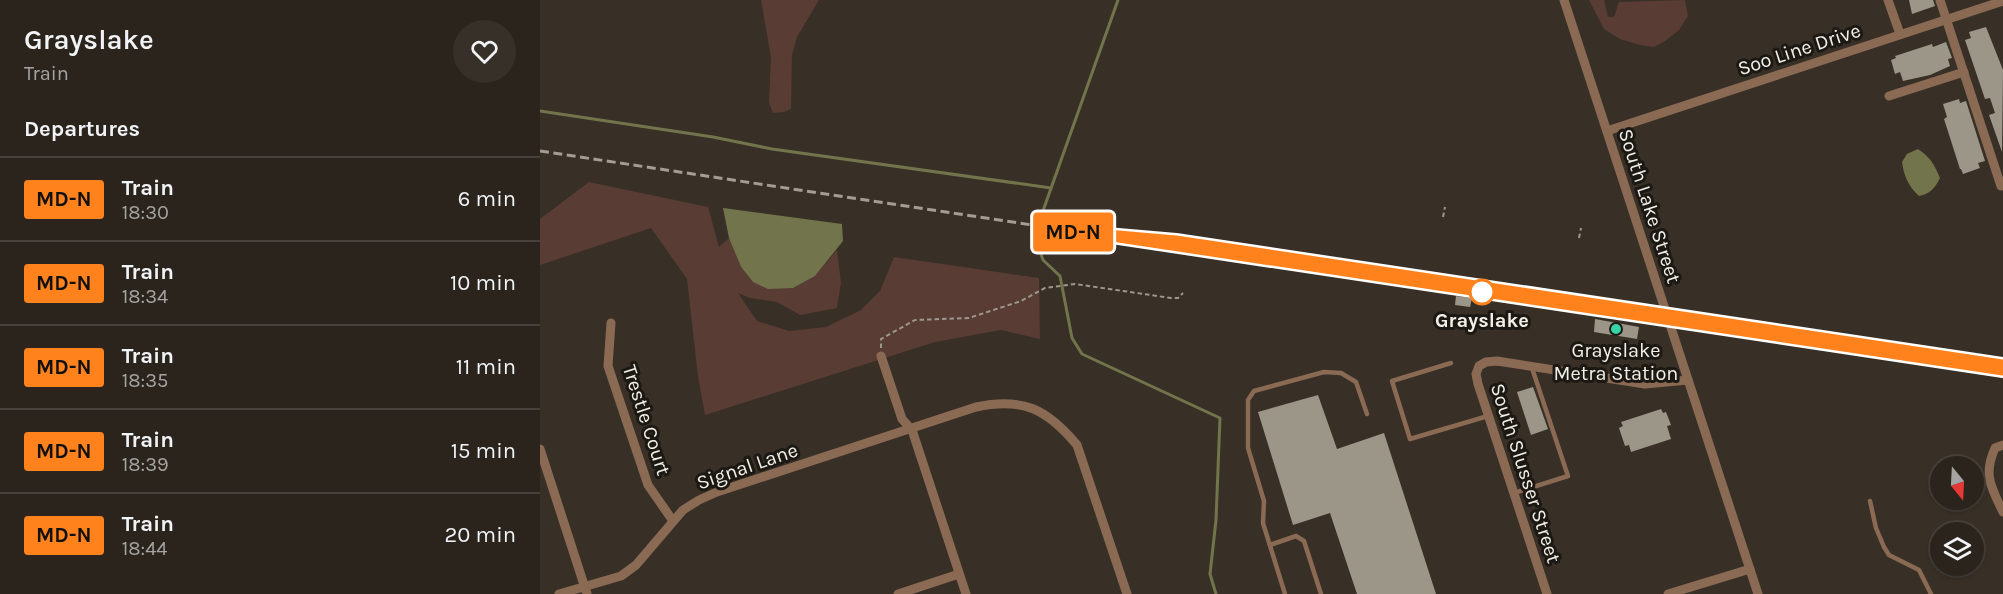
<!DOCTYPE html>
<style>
body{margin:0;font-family:Karla,sans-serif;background:#363029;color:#f1f3f6;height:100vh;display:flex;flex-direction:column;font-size:22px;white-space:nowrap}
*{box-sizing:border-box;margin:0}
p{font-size:20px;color:#a5a4a3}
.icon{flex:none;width:33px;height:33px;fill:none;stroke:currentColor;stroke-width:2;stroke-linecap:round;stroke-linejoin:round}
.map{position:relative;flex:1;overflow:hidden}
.panel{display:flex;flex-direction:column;background:#2a241c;width:540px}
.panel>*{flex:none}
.badge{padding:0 12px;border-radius:4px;font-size:21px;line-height:39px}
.needle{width:39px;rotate:162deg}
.controls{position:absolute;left:1390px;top:456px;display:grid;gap:12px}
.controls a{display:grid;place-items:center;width:54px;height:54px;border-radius:50%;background:#2a241c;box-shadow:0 2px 4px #0004,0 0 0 2px #46413b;font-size:30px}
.map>.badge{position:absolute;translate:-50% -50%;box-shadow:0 0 0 3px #fff}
h2{padding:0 24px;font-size:22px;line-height:54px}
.round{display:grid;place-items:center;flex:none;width:63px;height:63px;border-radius:32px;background:#363029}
.summary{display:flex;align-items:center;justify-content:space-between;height:102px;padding:0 24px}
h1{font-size:28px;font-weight:600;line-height:45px}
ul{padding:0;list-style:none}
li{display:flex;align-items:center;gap:18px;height:84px;padding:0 24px;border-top:2px solid #46413b}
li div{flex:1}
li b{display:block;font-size:22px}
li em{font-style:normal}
li .badge{min-width:66px;font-weight:700;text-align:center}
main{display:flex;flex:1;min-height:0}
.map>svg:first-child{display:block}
.green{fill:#593c33}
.water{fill:#72754c}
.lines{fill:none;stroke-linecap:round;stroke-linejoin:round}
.stream{stroke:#72754c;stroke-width:3}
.building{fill:#9b9688}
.path{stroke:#9d978e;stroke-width:2;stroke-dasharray:4.5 3;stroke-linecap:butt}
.service{stroke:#8b6a54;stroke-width:4.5}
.minor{stroke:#8b6a54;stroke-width:9}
.rail{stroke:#a39d95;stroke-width:3;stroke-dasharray:9 4.5;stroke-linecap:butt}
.line-casing{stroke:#fff;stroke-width:14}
.line{stroke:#ff821d;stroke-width:9}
.stop-dot{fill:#fff;stroke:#ff821d;stroke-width:3}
.poi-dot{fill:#36d4a7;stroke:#1c1914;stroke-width:2}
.labels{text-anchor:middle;stroke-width:6;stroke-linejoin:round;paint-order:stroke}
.street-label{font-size:20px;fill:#f4efe8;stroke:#1c1914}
.stop-label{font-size:20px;font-weight:bold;fill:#f4efe8;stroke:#1c1914}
.poi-label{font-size:20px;fill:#f4efe8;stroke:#1c1914}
</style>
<main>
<section class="panel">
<div class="summary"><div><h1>Grayslake</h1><p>Train</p></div><a class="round"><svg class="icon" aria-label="heart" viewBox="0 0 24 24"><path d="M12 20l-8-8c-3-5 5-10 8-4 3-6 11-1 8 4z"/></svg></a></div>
<h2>Departures</h2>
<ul>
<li><span class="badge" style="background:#ff821d;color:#111">MD-N</span><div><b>Train</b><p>18:30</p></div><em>6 min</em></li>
<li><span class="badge" style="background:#ff821d;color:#111">MD-N</span><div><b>Train</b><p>18:34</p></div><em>10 min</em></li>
<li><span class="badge" style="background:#ff821d;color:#111">MD-N</span><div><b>Train</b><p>18:35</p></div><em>11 min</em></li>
<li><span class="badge" style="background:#ff821d;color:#111">MD-N</span><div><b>Train</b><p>18:39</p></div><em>15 min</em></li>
<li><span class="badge" style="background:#ff821d;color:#111">MD-N</span><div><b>Train</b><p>18:44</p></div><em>20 min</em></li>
</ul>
</section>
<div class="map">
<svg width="1463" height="594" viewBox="0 0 1463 594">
<rect width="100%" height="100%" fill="#383026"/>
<!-- green -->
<g class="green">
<polygon points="221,0 279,0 257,37 252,55 251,109 244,112 233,113 229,102 231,57"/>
<polygon points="1049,0 1064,0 1068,17 1074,17 1079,2 1145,0 1148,16 1139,30 1125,41 1114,47 1100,45 1080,39 1064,29"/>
<polygon points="49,182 168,207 179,247 189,238 201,267 213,282 253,288 275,276 297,250 301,283 297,308 260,315 237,302 210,298 198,293 217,321 249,331 286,327 321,310 340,291 354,257 499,278 500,339 461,330 395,342 165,415 158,376 147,279 111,228 0,265 0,219"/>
</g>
<!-- water -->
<g class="water">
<path d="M 1378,149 C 1390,157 1394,164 1400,178 C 1395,188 1390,194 1379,196 C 1368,186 1364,176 1362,162 L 1367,154 Z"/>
<polygon points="183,208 302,224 303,241 275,276 253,288 228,289 213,282 201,267 189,238"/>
</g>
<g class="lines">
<!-- stream -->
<g class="stream">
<polyline points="578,0 504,208 496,240 503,260 520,276 532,338 542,354 680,418 676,520 670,574 676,594"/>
<polyline points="0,111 173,137 232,149 511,188"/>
</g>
</g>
<!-- building -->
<g class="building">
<polygon points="1369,0 1393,0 1395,6 1372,14"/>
<polygon points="1446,27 1463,70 1462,152 1449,115 1455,113 1450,98 1445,99 1425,40 1431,38 1429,32"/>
<polygon points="1406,42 1412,58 1408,59 1410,66 1390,75 1363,81 1360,72 1355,74 1351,60 1356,58 1355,56 1392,44 1393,47"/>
<polygon points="1419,99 1420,103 1426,101 1445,161 1438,163 1440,168 1423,174 1421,169 1420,169 1404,119 1407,117 1403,104"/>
<polygon points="916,296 932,298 930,307 915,305"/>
<polygon points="1055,319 1099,327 1097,339 1054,332"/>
<polygon points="993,387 1008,429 991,435 977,392"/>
<polygon points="778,395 797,449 844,433 896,594 817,594 790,513 753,525 718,412"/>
<polygon points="1121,409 1123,413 1126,412 1131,425 1127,426 1131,439 1091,452 1089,445 1085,446 1079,428 1083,426 1081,422"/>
</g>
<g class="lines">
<!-- path -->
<g class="path">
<polyline points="903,217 905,207"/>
<polyline points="1039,238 1041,228"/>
<polyline points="341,348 341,339 375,320 429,318 481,301 505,288 535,284 631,298 638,298 643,293"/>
</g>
<!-- service -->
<g class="service">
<polyline points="911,363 852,381 870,439 948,416"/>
<polyline points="974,493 1028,476 992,368"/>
<polyline points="1330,501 1336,528 1344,547 1349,555 1379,570 1391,594"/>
<polyline points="730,545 756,536 764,541 781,594"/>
<polyline points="745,594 723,523 724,501 708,448 708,400 714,391 784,372 801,373 816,382 827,414"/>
</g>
<!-- minor -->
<g class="minor">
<polyline points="1024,0 1218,594"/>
<polyline points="1348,0 1360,34"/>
<polyline points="1400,0 1461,186"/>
<polyline points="1349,96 1424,72"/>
<polyline points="1067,131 1463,1"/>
<polyline points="71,323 68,366 108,485 133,521"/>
<polyline points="341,356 362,419 372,430 426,594"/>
<path d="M 1463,445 L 1455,448 C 1443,475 1451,487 1463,512"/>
<polyline points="0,449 47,594"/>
<path d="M 19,594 L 81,576 L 96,565 L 143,510 L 159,500 L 177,492 L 436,407 C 483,397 507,409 537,445 L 587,594"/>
<polyline points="358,594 419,574"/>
<polyline points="1007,594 938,384 936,374 939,366 946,362 957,361 1105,384 1148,380"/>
<polyline points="1128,594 1210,569"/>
</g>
<!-- rail -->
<polyline class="rail" points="0,151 1463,371"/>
</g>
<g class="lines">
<!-- line casing -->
<g class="line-casing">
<polyline id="line" points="1463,364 636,240 532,231 1463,371"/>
</g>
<!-- line -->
<use href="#line" class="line"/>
</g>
<!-- markers -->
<circle class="stop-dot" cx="942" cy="292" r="12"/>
<circle class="poi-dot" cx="1076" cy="329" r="6"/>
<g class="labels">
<!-- street labels -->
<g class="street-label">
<text transform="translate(1259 49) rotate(-18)" y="7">Soo Line Drive</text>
<text transform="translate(1110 206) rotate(72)" y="7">South Lake Street</text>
<text transform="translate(107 420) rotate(72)" y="7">Trestle Court</text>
<text transform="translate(207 466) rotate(-19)" y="7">Signal Lane</text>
<text transform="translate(986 473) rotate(72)" y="7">South Slusser Street</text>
</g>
<!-- stop labels -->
<g class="stop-label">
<text x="942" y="327">Grayslake</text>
</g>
<!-- poi labels -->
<g class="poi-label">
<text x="1076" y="357">Grayslake<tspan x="1076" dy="23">Metra Station</tspan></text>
</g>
</g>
</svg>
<div class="controls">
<a><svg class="needle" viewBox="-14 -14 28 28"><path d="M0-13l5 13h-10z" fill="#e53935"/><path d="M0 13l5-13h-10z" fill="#a5a4a3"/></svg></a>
<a><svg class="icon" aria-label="layers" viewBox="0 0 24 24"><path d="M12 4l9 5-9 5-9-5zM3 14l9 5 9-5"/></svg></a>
</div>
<b class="badge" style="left:533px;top:232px;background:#ff821d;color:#111">MD-N</b>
</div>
</main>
